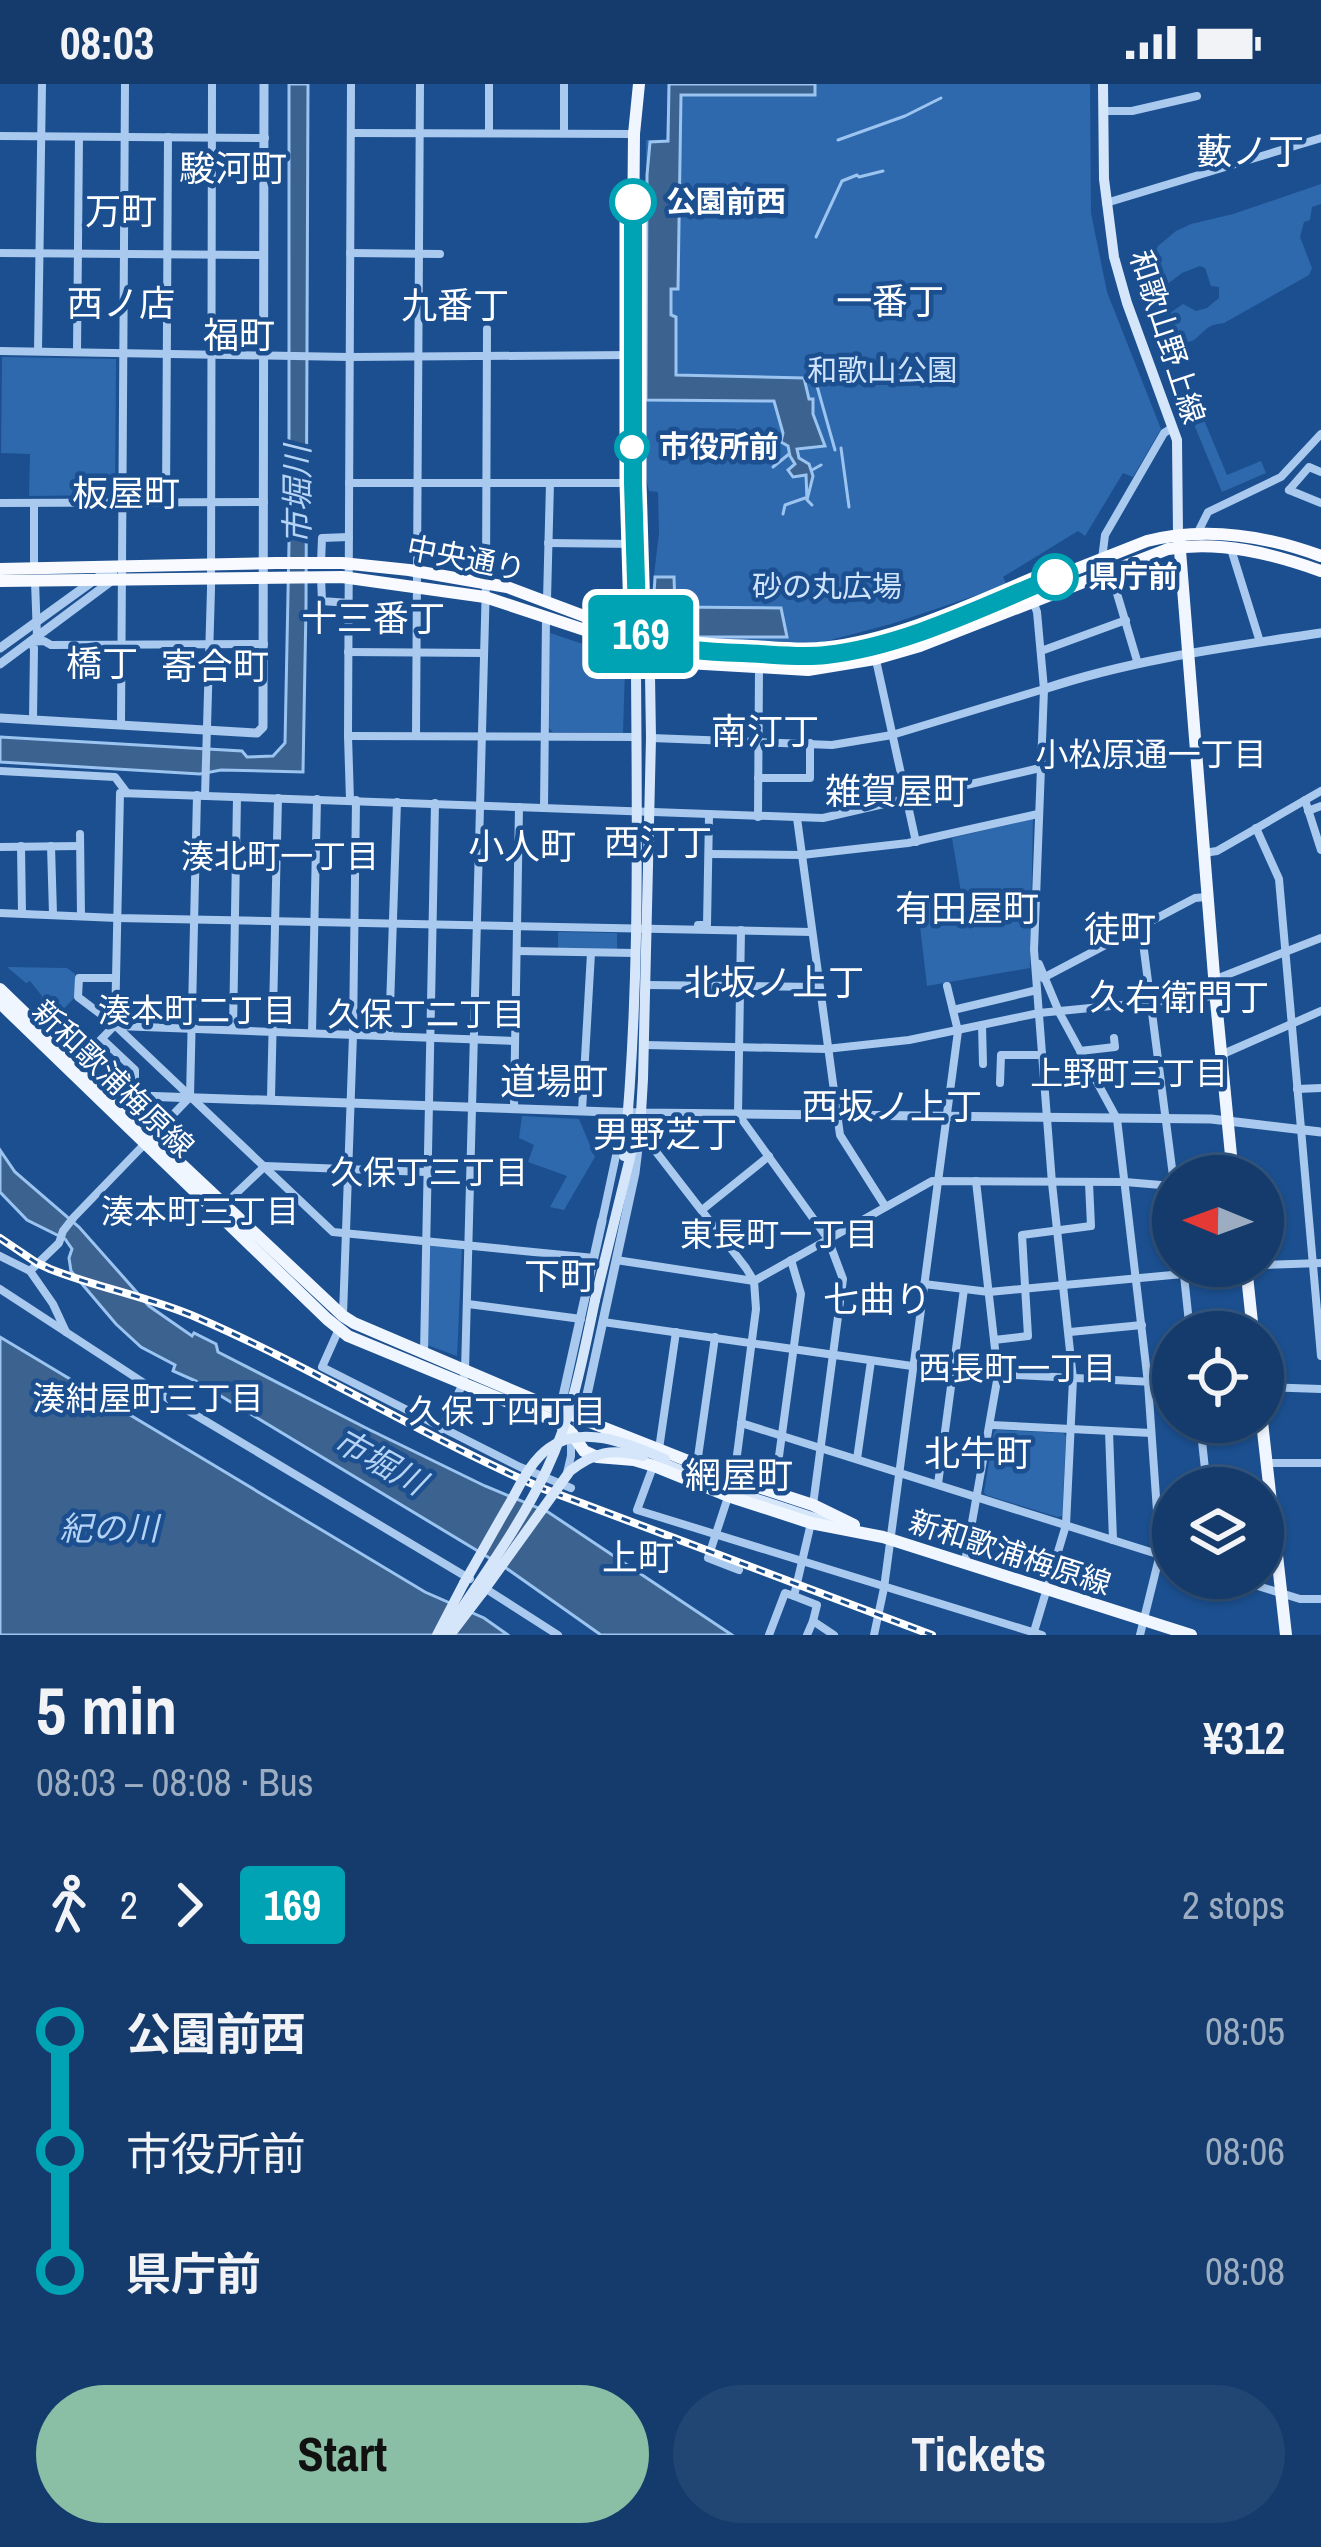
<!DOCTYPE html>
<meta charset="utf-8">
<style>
body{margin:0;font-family:"Archivo Narrow","Noto Sans JP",sans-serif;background:#214673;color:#f1f3f6;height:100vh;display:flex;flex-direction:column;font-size:45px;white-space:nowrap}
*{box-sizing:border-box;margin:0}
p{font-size:39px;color:#9dadc1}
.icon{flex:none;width:66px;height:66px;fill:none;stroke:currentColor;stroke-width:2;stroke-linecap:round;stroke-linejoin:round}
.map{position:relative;height:1551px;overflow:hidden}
.side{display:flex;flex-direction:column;background:#143b6b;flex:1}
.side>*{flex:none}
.badge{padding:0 24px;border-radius:9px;font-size:42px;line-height:78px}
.needle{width:78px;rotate:271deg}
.fabs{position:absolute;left:1152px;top:1071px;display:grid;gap:24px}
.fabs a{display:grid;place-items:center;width:132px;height:132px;border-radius:50%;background:#143b6b;box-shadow:0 3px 9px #0004,0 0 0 3px #33557e;font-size:60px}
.map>.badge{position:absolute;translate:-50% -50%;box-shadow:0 0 0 6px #fff}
.legs{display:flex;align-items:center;gap:18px;height:132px;padding:0 36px;font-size:39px}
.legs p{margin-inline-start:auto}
.summary{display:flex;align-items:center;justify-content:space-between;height:204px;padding:0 36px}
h1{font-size:66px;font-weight:700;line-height:90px}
.button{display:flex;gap:24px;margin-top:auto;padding:24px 36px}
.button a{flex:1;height:138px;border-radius:72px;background:#8abfa5;color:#111;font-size:48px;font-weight:700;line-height:138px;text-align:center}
.button a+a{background:#214673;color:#f1f3f6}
ul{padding:0 36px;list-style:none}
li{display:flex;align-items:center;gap:42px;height:120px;font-size:45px}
li i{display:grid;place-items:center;width:18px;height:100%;margin:0 15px;background:currentColor}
li i::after{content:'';width:30px;height:30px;margin:-15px;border:9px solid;border-radius:50%;background:#143b6b}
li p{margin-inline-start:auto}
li:first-child i{background:linear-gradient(#0000 50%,currentColor 0)}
li:last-child i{background:linear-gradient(currentColor 50%,#0000 0)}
.status{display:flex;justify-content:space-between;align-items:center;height:84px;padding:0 60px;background:#143b6b;direction:ltr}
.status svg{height:33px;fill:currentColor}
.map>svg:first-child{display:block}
.green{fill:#2e69ad}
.water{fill:#3c6290;stroke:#9cc4f0;stroke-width:3}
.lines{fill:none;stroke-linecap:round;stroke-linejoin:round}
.stream{stroke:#9cc4f0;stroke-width:3}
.minor{stroke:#a9c9ee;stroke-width:8}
.tertiary{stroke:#a9c9ee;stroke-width:9}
.secondary{stroke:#d6e6fa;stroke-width:10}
.primary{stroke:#f0f6ff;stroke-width:12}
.trunk{stroke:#f8faff;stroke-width:12}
.rail-casing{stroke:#fff;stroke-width:8}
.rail{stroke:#1b4f8f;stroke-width:3;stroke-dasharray:9;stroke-linecap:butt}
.secondary-bridge{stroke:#d6e6fa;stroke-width:10}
.line-1-casing{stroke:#fff;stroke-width:27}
.line-1{stroke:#00a3b4;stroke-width:18}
.stop-1-dot{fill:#fff;stroke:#00a3b4;stroke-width:6}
.labels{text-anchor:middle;stroke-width:9;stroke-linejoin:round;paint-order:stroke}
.stop-label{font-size:30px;font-weight:bold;fill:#fff;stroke:#1b4f8f;text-anchor:start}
.street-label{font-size:30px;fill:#fff;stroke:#1b4f8f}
.park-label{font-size:30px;fill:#cfe3fa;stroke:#1b4f8f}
.water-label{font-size:33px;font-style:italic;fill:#b5d3f5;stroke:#1b4f8f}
.neighbourhood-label{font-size:33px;fill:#fff;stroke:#1b4f8f}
.quarter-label{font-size:36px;fill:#fff;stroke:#1b4f8f}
</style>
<div class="status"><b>08:03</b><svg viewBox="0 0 49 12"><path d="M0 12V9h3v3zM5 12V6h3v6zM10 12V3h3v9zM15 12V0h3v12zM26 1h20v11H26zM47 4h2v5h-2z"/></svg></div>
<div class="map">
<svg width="1321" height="1551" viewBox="0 0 1321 1551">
<rect width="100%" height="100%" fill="#1b4f8f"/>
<!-- green -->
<g class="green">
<polygon points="668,0 1090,0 1091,129 1107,208 1161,345 1133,393 1123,389 1085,452 1078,447 1003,493 1007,501 891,540 819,559 673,553 661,546 653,534 654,491 659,449 658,408 649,407 646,394 646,56 666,56"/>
<path d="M 1321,100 L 1321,120 L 1312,123 L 1310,136 L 1304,138 L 1300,153 L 1312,184 L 1309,191 L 1224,239 C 1219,240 1214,240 1209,243 C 1197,251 1194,263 1177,256 L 1170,229 L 1183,220 L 1196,227 L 1207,224 L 1219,214 L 1219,203 L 1211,202 L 1205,184 L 1200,182 L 1182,189 L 1166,201 L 1168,213 L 1162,211 L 1156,194 L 1155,168 L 1158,162 L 1176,147 L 1191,140 L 1233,130 Z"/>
<polygon points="2,273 116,275 115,411 29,412 30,370 1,369"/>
<polygon points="1191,305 1227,391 1261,377 1266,389 1222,408 1181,309"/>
<polygon points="550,549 616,571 625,584 623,649 553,648 549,644"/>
<polygon points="1033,735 1030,884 927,902 917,817 961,808 952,754"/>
<polygon points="558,848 617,849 617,866 558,864"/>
<polygon points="7,883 67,884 75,890 75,913 59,930 41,915 42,912 30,897 26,899"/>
<polygon points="522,1032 579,1035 595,1073 564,1126 550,1123 567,1092 528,1078 534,1061 519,1054"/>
<polygon points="429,1162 462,1163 457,1272 427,1261"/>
<polygon points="997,1346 1063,1349 1066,1352 1062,1432 1058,1433 986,1411 984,1408 994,1348"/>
</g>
<!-- water -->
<g class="water">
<polygon points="289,0 308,0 306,522 303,688 221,686 200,690 0,678 0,653 242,667 247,673 273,672 285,659 289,460"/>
<polygon points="669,0 815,0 815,11 681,11 678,205 671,205 671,231 676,233 676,291 804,294 809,315 813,315 813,330 825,362 797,365 799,374 809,380 813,392 807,416 806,391 793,393 788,386 795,380 790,372 788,362 781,358 783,349 774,317 646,316 647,91 650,58 668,57"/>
<path d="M 655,493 L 674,493 L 675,523 L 781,524 L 787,553 L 673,553 C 647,536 654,520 655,493 Z"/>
<polygon points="0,1066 15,1088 79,1143 149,1222 192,1252 194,1249 216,1260 218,1268 368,1345 485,1402 548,1428 732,1551 601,1551 506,1484 196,1297 173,1287 175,1281 141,1263 116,1240 71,1187 69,1174 72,1165 65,1155 27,1136 0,1108"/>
<polygon points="0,1253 425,1508 484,1534 508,1551 0,1551"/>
</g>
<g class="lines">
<!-- stream -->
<g class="stream">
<polyline points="838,56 905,32 941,14"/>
<polyline points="816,153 842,97 857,91 859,93 883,87"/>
<polyline points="817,302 835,366"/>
<polyline points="841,364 849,423"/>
<polyline points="773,383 789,370"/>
<polyline points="812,386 821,381"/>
<polyline points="807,416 812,421"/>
<polyline points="783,430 785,421 805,414"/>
</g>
<!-- minor -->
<g class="minor">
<polyline points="564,0 564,49"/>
<polyline points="1104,27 1132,27 1197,12"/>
<polyline points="489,48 489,0"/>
<polyline points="351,49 634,50"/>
<polyline points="0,52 265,54"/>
<polyline points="1106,119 1321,54"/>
<polyline points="0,169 263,171"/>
<polyline points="350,169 440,170"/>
<polyline points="0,267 349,273 632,271"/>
<polyline points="38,267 42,0"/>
<polyline points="77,268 79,53"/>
<polyline points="349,399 633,399"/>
<polyline points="1289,406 1309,383 1321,388"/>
<polyline points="1289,406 1321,419"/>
<polyline points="166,418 168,53"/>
<polyline points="0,419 264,418"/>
<polyline points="1198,448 1208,428 1281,393 1321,350"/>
<polyline points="548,459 635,460"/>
<polyline points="1231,465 1260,558"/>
<polyline points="1102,475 1105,451 1164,349 1172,344"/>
<polyline points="321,479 322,454 349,453"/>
<polyline points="34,484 34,419"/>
<polyline points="1110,486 1138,580"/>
<polyline points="321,493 322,517 349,519"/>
<polyline points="35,497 37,553"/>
<polyline points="1028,504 1037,528 1044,605 1034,866 1052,1099 1073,1295 1066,1441 1033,1551"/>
<polyline points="547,516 550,399"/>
<polyline points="1041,567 1126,536"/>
<polyline points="348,568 484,569"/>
<polyline points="876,576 916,758"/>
<polyline points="33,635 34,564 30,558 44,557 51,561 264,560"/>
<polyline points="121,641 125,0"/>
<polyline points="348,652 636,653"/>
<polyline points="416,652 420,0"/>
<polyline points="651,654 832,661 892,651 1044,605"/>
<polyline points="0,687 115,693 127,709"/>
<polyline points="758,694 810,694 810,659"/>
<polyline points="205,712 211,505 212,0"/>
<polyline points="350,716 348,652 351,0"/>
<polyline points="1305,716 1321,766"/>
<polyline points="544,724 546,533"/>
<polyline points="1308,727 1321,722"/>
<polyline points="758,733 759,584"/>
<polyline points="797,734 840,1051 885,1122"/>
<polyline points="1256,744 1279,795 1321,1272"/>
<polyline points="80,750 81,832"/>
<polyline points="21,762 22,829"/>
<polyline points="51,762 53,830"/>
<polyline points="0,763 80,762"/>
<polyline points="1204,769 1217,767 1321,707"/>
<polyline points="709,770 802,771 908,759 1038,730"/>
<polyline points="0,829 117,834 812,848"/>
<polyline points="698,841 707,841 709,732"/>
<polyline points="1141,843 1173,1092"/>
<polyline points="741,846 738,1030 828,1155 843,1195 813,1421"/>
<polyline points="517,867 635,869"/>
<polyline points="1039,880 1059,928 1117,1035 1148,1299 1160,1470 1140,1551"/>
<polyline points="116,894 79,894 78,913 115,941 333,1148 594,1174"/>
<polyline points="1043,894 1195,814 1206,813"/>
<polyline points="1216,895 1321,854"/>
<polyline points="646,901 818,903"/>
<polyline points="953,926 1037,906"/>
<polyline points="982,941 983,980"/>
<polyline points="117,942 515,957"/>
<polyline points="233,946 237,713"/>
<polyline points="312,949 317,715"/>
<polyline points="389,952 397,718"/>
<polyline points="102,955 135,986 135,1011"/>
<polyline points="645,961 826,965 909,956 1039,929 1214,912"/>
<polyline points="1080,967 1115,963 1114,954"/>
<polyline points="1223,970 1321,927"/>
<polyline points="78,979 115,941 120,709 823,734 1040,684"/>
<polyline points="1000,999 1001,971 1042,971"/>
<polyline points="1297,1005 1321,1004"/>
<polyline points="271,1014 278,714"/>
<polyline points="514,1024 519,723"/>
<polyline points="582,1027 591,869"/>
<polyline points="641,1053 657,1069 746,1184 754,1197 756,1225 734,1394"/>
<polyline points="224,1121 265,1082 426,1088"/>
<polyline points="702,1126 769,1072"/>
<polyline points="602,1137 623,1039"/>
<polyline points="0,1172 30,1187"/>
<polyline points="616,1176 754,1197 932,1097 1125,1098 1173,1102"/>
<polyline points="1263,1181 1321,1179"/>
<polyline points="1183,1182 1190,1248"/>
<polyline points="924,1200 989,1208 1183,1190 1242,1182"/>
<polyline points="0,1205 167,1314 470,1495"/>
<polyline points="468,1220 581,1235"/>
<polyline points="343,1231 353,951 356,716"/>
<polyline points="603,1238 954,1288 1173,1299"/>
<polyline points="339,1245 322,1283 520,1383 571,1404"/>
<polyline points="66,1248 53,1220 30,1187 59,1159 63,1147 74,1133 190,1013 197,711"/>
<polyline points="1070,1248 1142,1241"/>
<polyline points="994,1256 1028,1252 1022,1151 1091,1142 1089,1099"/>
<polyline points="424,1269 435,719"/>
<polyline points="1263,1303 1321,1305"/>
<polyline points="1200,1338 1207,1404"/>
<polyline points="741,1339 1173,1475"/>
<polyline points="991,1341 1151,1349"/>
<polyline points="442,1345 463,1299 465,1287 486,498 487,245"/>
<polyline points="1109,1347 1113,1456"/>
<polyline points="659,1365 676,1248"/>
<polyline points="857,1375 871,1277"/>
<polyline points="1268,1379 1321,1379"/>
<polyline points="654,1380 637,1426 1042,1551"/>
<polyline points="697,1380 715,1253"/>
<polyline points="567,1389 571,1372 571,1351"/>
<polyline points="938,1400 964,1205"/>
<polyline points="774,1409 801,1210 791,1176"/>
<polyline points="728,1413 708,1474 739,1486"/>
<polyline points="965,1478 998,1291 976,1097"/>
<polyline points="1232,1494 1300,1515 1321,1515"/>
<polyline points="483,1503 558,1551"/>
<polyline points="794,1512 817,1521 813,1537 834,1551"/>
<polyline points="769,1551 785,1509 794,1512 811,1439"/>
<polyline points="807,1551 813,1537"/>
<polyline points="874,1551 884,1504 958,947 947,902"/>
</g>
<!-- tertiary -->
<g class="tertiary">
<polyline points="0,564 111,484 114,495 0,580"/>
<path d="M 1044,605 C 1134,575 1228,563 1321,549"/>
<polyline points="0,634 257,649 263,643 264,0"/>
<polyline points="111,1011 641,1029 1211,1035 1321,1048"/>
<polyline points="561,1332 560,1326 602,1137"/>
<polyline points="578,1340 582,1334 635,1089 641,1040"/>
</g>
<!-- secondary -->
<g class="secondary">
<polyline points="1103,0 1104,95 1114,173 1127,219 1177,356 1178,449"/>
<path d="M 624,1072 C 640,911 637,747 636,586 L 642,570"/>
<polyline points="595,1216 641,1029 643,995 651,654 650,591 642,569"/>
<polyline points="663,1379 730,1406 827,1438"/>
<polyline points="437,1551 464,1499"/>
<polyline points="450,1551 482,1509"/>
</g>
<!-- primary -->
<g class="primary">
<polyline points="639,0 634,50 632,271 637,530 642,562"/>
<polyline points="1179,454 1216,917 1233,1092"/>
<polyline points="0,905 161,1061 343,1232 354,1239 544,1320 734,1395 813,1421 854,1441"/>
<polyline points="0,919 327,1235 348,1252 557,1338 571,1348 584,1367 597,1373 634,1376 654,1382 728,1412 811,1439 883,1453 1191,1551"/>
<polyline points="1246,1182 1253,1248"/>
<polyline points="1262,1338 1286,1551"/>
</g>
<!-- trunk -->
<g class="trunk">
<path d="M 0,485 L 276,479 L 342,479 L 409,486 L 507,503 L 669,564 L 808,572 L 838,569 L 914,549 L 1147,457 C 1206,442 1264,451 1321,472"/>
<path d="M 0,497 L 342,493 L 485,513 L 597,550 L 670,578 L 808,586 L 875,575 L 920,562 L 1168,465 C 1220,456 1273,470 1321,487"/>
</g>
<!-- rail casing -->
<g class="rail-casing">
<path id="rail" d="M 0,1154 L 37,1179 L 50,1185 C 98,1204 150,1213 198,1234 C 316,1285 426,1354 544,1405 L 932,1551"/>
</g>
<!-- rail -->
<use href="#rail" class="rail"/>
<!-- secondary-bridge -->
<g class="secondary-bridge">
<path d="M 464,1499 C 480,1472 495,1444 511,1417 C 521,1399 531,1377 549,1364 C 583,1339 631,1361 665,1375"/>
<path d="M 482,1509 L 570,1387 C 595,1368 611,1364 643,1372"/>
<path d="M 444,1551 C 479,1497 519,1444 547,1385 C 572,1332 583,1274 595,1216"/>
</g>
</g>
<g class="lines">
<!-- line-1 casing -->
<g class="line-1-casing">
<path id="line-1" d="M 633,118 L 633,399 L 637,530 L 642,554 C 676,566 707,568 742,569 C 770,570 799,574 826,571 C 905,562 982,523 1055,493"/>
</g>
<!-- line-1 -->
<use href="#line-1" class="line-1"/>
</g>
<!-- markers -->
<g class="stop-1-dot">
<circle cx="633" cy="118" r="21"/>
<circle cx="632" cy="363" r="15"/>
<circle cx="1055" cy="493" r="21"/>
</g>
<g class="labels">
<!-- stop labels -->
<g class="stop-label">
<text x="666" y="128">公園前西</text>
<text x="659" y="373">市役所前</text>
<text x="1088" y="503">県庁前</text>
</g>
<!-- street labels -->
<g class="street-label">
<text transform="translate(1167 253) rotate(72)" y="10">和歌山野上線</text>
<text transform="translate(466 475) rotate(11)" y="10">中央通り</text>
<text transform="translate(113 995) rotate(44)" y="10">新和歌浦梅原線</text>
<text transform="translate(1010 1469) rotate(18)" y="10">新和歌浦梅原線</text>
</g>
<!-- park labels -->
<g class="park-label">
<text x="882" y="297">和歌山公園</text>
<text x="827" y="513">砂の丸広場</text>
</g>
<!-- water labels -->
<g class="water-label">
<text transform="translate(297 411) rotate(-90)" y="12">市堀川</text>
<text transform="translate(380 1377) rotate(29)" y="12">市堀川</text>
<text x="109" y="1456">紀の川</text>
</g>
<!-- neighbourhood labels -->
<g class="neighbourhood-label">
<text x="1151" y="682">小松原通一丁目</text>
<text x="280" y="784">湊北町一丁目</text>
<text x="197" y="938">湊本町二丁目</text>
<text x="426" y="942">久保丁二丁目</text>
<text x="1129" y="1001">上野町三丁目</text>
<text x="429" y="1100">久保丁三丁目</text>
<text x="200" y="1139">湊本町三丁目</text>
<text x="779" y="1162">東長町一丁目</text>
<text x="1017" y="1296">西長町一丁目</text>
<text x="148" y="1326">湊紺屋町三丁目</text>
<text x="507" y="1339">久保丁四丁目</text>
</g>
<!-- quarter labels -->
<g class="quarter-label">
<text x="1250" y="80">藪ノ丁</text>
<text x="233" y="97">駿河町</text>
<text x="121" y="140">万町</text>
<text x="890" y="230">一番丁</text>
<text x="121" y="232">西ノ店</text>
<text x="455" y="234">九番丁</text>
<text x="239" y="264">福町</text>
<text x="126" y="422">板屋町</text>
<text x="373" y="547">十三番丁</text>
<text x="102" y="592">橋丁</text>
<text x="215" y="595">寄合町</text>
<text x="765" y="660">南汀丁</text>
<text x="897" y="720">雑賀屋町</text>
<text x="658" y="771">西汀丁</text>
<text x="522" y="775">小人町</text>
<text x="967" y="837">有田屋町</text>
<text x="1120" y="858">徒町</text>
<text x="774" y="911">北坂ノ上丁</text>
<text x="1179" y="926">久右衛門丁</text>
<text x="554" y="1010">道場町</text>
<text x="892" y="1035">西坂ノ上丁</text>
<text x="665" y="1063">男野芝丁</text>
<text x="560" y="1205">下町</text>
<text x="877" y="1228">七曲り</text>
<text x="978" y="1382">北牛町</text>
<text x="739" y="1404">網屋町</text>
<text x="638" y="1486">上町</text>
</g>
</g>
</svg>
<div class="fabs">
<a><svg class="needle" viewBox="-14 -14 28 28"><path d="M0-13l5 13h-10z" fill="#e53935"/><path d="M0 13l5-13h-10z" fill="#9dadc1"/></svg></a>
<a><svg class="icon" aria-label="locate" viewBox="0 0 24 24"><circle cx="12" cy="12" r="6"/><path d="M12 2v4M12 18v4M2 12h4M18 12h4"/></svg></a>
<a><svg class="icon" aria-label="layers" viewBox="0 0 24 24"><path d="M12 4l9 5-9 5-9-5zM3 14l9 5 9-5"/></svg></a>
</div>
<b class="badge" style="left:641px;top:550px;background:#00a3b4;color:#fff">169</b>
</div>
<section class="side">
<div class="summary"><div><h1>5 min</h1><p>08:03 – 08:08 · Bus</p></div><b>¥312</b></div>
<div class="legs"><svg class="icon" aria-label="walk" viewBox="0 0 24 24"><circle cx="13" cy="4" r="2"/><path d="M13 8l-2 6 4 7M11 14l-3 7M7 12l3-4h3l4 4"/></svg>2<svg class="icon" aria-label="forward" viewBox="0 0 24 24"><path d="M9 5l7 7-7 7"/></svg><b class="badge" style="background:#00a3b4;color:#fff">169</b><p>2 stops</p></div>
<ul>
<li><i style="color:#00a3b4"></i><b>公園前西</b><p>08:05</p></li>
<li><i style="color:#00a3b4"></i><span>市役所前</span><p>08:06</p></li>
<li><i style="color:#00a3b4"></i><b>県庁前</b><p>08:08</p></li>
</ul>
<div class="button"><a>Start</a><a>Tickets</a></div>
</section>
